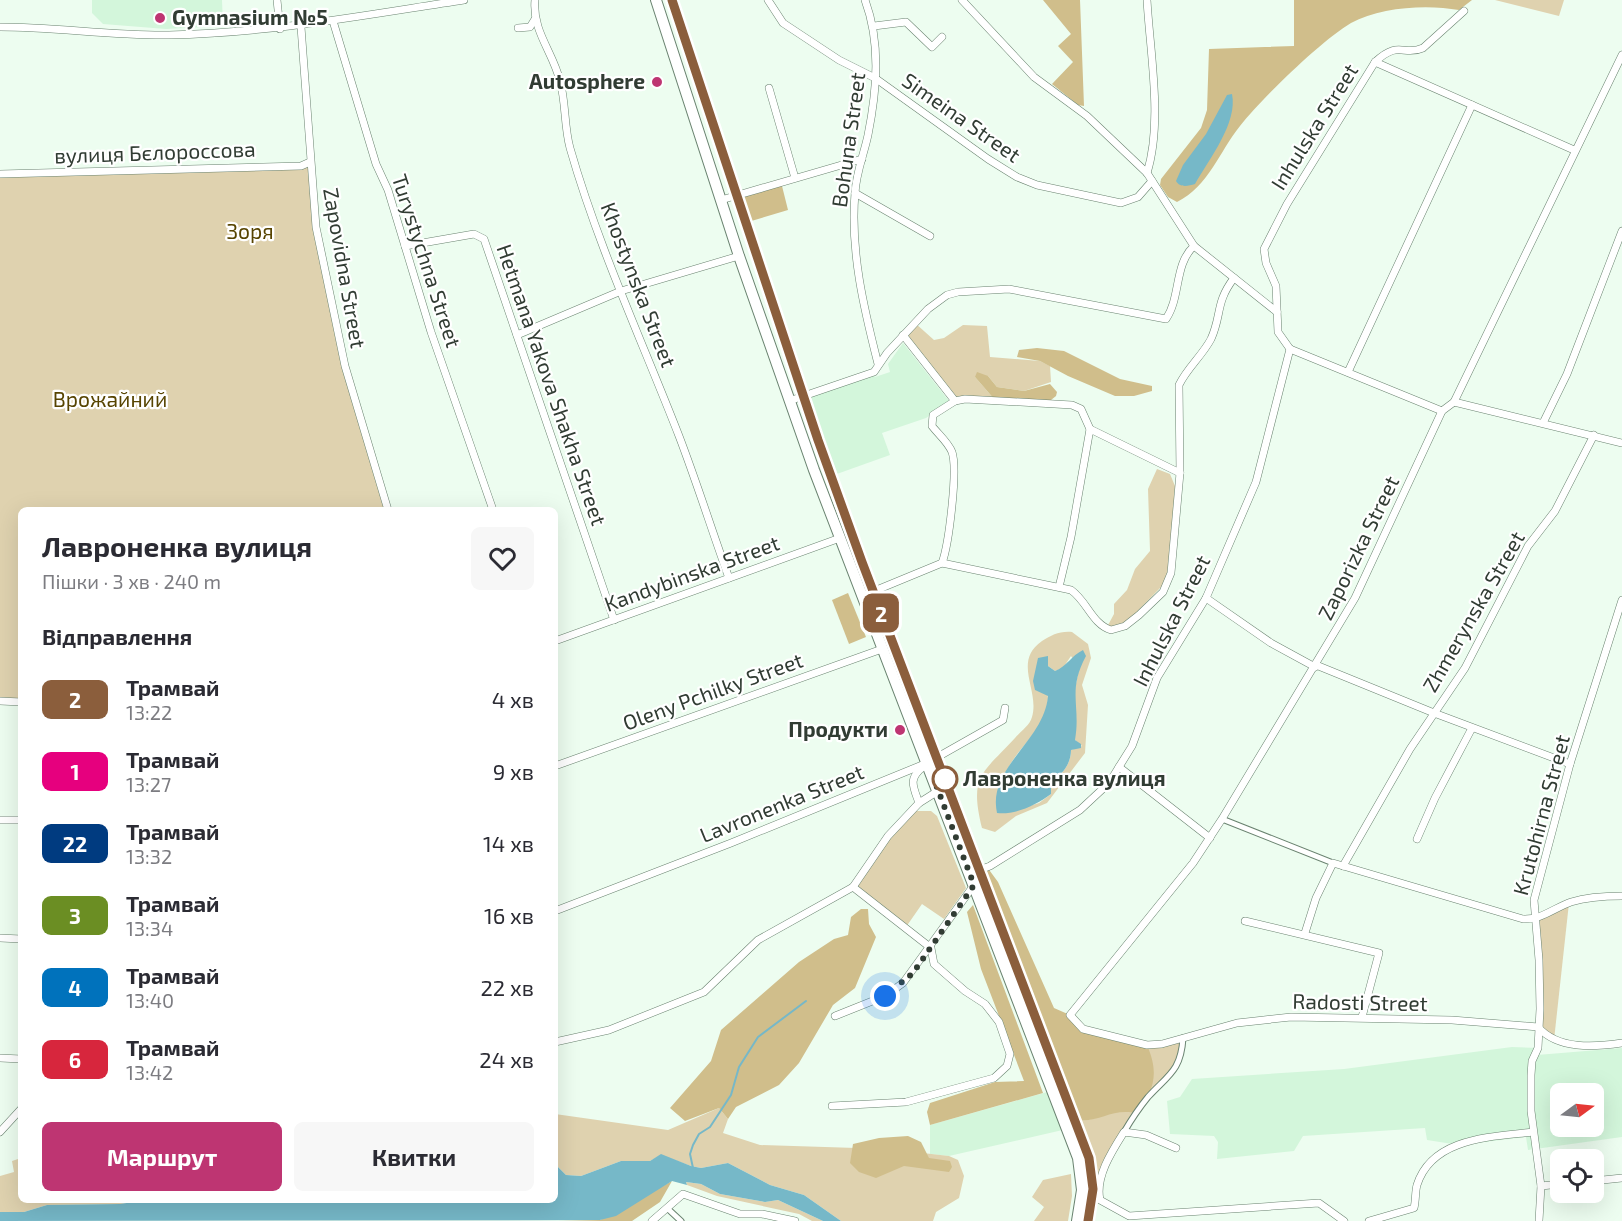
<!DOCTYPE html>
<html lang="uk">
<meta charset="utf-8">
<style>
body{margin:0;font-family:"Exo 2",sans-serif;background:#f7f7f7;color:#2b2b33;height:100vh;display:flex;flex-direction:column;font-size:22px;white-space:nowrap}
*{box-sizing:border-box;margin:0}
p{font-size:20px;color:#7c7c81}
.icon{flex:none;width:33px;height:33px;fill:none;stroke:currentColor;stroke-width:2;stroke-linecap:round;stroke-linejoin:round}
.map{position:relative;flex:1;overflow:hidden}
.panel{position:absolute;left:18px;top:507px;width:540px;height:696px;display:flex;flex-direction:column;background:#fff;border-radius:9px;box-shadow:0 6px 24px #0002}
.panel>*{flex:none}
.badge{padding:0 12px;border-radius:9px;font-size:21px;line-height:39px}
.needle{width:39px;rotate:75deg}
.fabs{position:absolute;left:1550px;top:1083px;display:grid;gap:12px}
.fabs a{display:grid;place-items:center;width:54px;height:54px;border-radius:9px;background:#fff;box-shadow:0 6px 24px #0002;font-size:30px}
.you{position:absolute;width:30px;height:30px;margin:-15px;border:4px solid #fff;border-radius:50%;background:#1a73e8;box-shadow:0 0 0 9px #1a73e833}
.map>.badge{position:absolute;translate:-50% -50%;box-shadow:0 0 0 3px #fff}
h2{padding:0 24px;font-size:22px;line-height:54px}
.round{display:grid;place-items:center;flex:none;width:63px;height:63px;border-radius:9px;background:#f7f7f7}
.summary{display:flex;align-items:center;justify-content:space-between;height:102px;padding:0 24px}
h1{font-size:28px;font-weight:700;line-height:45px}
.button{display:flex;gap:12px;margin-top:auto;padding:12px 24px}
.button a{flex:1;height:69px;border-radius:9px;background:#be3572;color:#fff;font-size:24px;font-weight:700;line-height:69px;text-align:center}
.button a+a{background:#f7f7f7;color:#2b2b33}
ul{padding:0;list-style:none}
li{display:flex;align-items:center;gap:18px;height:72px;padding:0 24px}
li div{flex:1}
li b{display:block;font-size:22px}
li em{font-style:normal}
li .badge{min-width:66px;font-weight:700;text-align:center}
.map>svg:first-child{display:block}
.built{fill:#d3f6db;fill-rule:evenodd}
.green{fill:#dfd2af;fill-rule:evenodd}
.forest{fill:#d0be8b}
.water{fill:#76b8c8}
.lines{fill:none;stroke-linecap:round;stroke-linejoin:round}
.stream{stroke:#76b8c8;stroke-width:2}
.pedestrian-casing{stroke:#6a8370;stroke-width:7}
.minor-casing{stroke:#6a8370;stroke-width:8}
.secondary-casing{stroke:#6a8370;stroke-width:12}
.pedestrian{stroke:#fff;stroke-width:5}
.minor{stroke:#fff;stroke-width:7}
.secondary{stroke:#fff;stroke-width:10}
.tram{stroke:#748177;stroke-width:1.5}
.line-casing{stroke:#fff;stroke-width:14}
.line{stroke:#8b5e3c;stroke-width:9}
.walk{stroke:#313c33;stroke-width:6;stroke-dasharray:0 10.8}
.poi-dot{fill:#be3572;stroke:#fff;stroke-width:2}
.stop-dot{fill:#fff;stroke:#8b5e3c;stroke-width:3}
.labels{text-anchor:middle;stroke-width:4.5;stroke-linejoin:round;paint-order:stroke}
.poi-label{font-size:21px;font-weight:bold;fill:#313c33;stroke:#fff;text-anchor:end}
.street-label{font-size:21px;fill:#313c33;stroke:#fff}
.park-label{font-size:21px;fill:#574401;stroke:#fff}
.stop-label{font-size:21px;font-weight:bold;fill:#313c33;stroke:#fff;text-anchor:start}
</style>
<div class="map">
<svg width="1622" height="1221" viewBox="0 0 1622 1221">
<rect width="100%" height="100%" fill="#edfdf0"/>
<!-- built -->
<g class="built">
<polygon points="92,0 222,0 223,26 166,29 103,24 92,13"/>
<polygon points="903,343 949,401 926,418 882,433 890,455 834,475 805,394 874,372 875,377 890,372 888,364"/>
<path d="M 1512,1047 L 1538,1048 L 1537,1055 L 1622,1048 L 1622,1137 L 1528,1150 L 1526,1137 L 1459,1145 L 1427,1140 L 1425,1128 L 1303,1136 L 1294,1151 L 1217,1159 L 1218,1142 L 1214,1136 L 1170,1134 L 1167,1101 L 1180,1097 L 1192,1079 L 1344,1069 ZM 1560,1094 L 1593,1094 L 1593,1126 L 1560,1126 Z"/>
<polygon points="1051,1091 1067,1129 949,1156 930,1154 930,1125"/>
</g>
<!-- green -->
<g class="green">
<polygon points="1495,0 1564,0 1559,16"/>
<polygon points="310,162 312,191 345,366 388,510 21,510 21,702 0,701 0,174 300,166"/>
<polygon points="915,323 934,340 944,338 963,325 987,326 990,357 1040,361 1050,366 1051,382 1024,391 997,387 988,376 975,377 995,400 955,401 903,335"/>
<polygon points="1157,469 1170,474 1175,486 1170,569 1162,586 1127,622 1113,628 1107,627 1114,614 1114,604 1127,590 1135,569 1150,551 1148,489"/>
<path d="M 1072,632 L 1088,644 L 1091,658 L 1082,685 L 1088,705 L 1085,753 L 1047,803 L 1016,816 L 995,832 L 982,828 C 969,775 982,774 1015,738 C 1021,731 1030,725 1032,717 C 1040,690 1012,662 1042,641 C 1052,635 1059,631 1072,632 ZM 1071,656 L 1079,668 L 1074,694 L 1075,740 L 1082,746 L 1071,750 C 1071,763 1063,775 1051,781 L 1051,794 L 1039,803 L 1006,813 L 996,807 C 998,792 1004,775 1011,763 C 1024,742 1047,726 1048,699 C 1048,686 1041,670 1038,658 L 1048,661 L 1048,666 L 1055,671 L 1063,668 Z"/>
<polygon points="912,811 931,811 937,816 966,888 944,919 922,904 906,927 853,887"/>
<polygon points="1569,903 1554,1040 1538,1027 1536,920"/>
<polygon points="1183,1038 1177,1067 1150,1096 1147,1045"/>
<polygon points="719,1108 728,1119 723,1133 760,1145 888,1149 949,1156 958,1160 964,1176 959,1198 936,1212 933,1221 841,1221 804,1195 770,1185 728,1163 701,1168 691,1166 661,1155 650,1161 621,1161 581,1176 566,1175 555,1164 555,1114 668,1130"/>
<path d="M 1122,1110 L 1136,1113 L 1100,1183 L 1096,1183 L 1093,1165 L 1079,1120 C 1094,1121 1107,1113 1122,1110 Z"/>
<polygon points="21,1158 21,1200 146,1200 120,1204 47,1205 24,1212 0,1212 0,1176 14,1172 12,1161"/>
<polygon points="1071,1174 1072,1196 1068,1221 1034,1221 1044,1207 1032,1197 1043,1180"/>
<polygon points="686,1182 701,1184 720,1194 765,1202 778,1200 823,1221 812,1221 799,1214 717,1196 687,1185"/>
</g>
<!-- forest -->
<g class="forest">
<polygon points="1043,0 1080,0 1084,106 1078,105 1052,84 1073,62 1058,46 1071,34"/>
<path d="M 1294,0 L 1472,0 L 1459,10 C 1427,4 1380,7 1351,23 C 1322,40 1261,99 1240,126 C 1219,152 1209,186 1177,202 L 1168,197 L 1160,185 L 1161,179 L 1201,128 L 1207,110 L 1209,49 L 1294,46 Z"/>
<polygon points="781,182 788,210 748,222 739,195"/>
<polygon points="1037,348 1064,351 1120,379 1152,386 1152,391 1134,396 1115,396 1068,376 1040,361 1017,357 1019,350"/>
<polygon points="977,372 988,376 997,387 1024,391 1050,384 1057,392 1056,396 1046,404 995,400 975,377"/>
<polygon points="848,593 866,637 849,644 832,600"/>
<path d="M 987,867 L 998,882 L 1054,1008 L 1070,1015 L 1083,1029 L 1147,1045 C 1159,1073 1155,1090 1136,1113 C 1112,1108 1100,1122 1079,1120 L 983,868 Z"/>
<polygon points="973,905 1043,1093 930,1125 927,1112 930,1103 995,1082 1024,1081 981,969 967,912"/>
<polygon points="861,909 868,909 869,924 876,937 855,988 833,1005 799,1063 779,1085 736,1107 728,1119 719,1108 685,1121 670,1108 711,1061 721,1030 799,962 834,939 848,935 851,917"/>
<polygon points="908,1136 921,1142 929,1158 950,1161 952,1167 949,1172 904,1166 876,1178 859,1172 850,1163 853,1144 879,1138"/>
<polygon points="672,1181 660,1202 632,1221 558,1221 600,1220"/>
</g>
<!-- water -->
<g class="water">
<path d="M 1232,94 C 1238,123 1209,159 1195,184 C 1188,186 1180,188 1176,181 L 1183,165 L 1206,134 L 1227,95 Z"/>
<path d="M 1083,650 L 1086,656 C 1067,691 1081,706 1075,740 L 1081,744 L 1081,748 L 1071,750 C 1071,763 1063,775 1051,781 L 1051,794 C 1036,805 1016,815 997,813 C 987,767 1044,742 1048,696 L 1035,690 L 1033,681 L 1038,658 L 1048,656 L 1048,666 L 1055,671 C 1067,666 1071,656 1083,650 Z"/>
<polygon points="661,1154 691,1166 701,1168 728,1163 770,1185 804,1195 841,1221 823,1221 778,1200 765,1202 720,1194 701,1184 686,1182 687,1185 672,1181 616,1216 600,1220 0,1221 0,1212 24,1212 47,1205 120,1204 146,1200 555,1200 555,1164 566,1175 581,1176 621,1161 650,1161"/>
</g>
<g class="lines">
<!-- stream -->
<polyline class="stream" points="693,1168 690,1154 693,1145 699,1134 710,1127 731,1095 739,1067 758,1037 806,1001"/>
<!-- pedestrian casing -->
<g class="pedestrian-casing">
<g id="pedestrian">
<polyline points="1222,819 1333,863"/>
<path d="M 1124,1132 C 1131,1120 1139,1108 1148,1097 C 1168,1075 1181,1071 1183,1038"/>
<polyline points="667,1208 681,1221"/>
</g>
</g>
<!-- minor casing -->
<g class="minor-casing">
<g id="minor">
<polyline points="277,0 280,29"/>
<path d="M 535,0 C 532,31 553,52 560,81 C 566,103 564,126 570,148 C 598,246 642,341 679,436 C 697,483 712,531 729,578"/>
<polyline points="768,0 783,23 839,60 875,78 988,159 1017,177 1037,185 1121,203 1138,197 1152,181"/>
<path d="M 865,0 C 881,43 877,90 868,135 C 864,154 856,173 855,193 C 850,251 864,309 878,364"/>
<polyline points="962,0 1034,77 1087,116 1147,173 1194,246 1277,312"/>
<path d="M 1147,0 C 1150,53 1163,122 1147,173"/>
<polyline points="333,21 376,164 388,190 431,332 493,510"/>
<polyline points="874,26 906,22 932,47 942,37"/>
<path d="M 0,27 C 56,27 113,36 169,35 C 270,33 365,15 464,0"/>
<polyline points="301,27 316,227 345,366 388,510"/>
<polyline points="518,28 530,27 535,19"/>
<path d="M 1622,55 L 1454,402 L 1442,411 L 1355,598 L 1222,819 L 1193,863 L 1070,1015 L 1083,1029 L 1147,1045 L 1162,1044 L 1237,1023 L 1291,1017 L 1452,1020 L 1538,1027 C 1558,1050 1595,1047 1622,1043"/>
<polyline points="1375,62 1574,150"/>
<polyline points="769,88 795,178"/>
<polyline points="0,174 301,166 310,162"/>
<polyline points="855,193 930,236"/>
<polyline points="721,200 862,159"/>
<polyline points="405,246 474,234 484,239 614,620"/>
<polyline points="517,335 621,291 739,256"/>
<polyline points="903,335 955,401"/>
<polyline points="1348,372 1472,105"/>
<path d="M 789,401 L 874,372 L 887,353 L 928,309 L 947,295 L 958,292 L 1009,289 L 1166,319 C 1181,297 1174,264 1194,246"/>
<polyline points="1454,402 1622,443"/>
<path d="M 1442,411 L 1290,349 L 1278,332 L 1276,286 L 1266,263 L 1264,249 L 1287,204 L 1375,62 C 1400,39 1403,57 1423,48 L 1464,11"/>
<polyline points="1543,423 1567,374 1622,231"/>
<path d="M 942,563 C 949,544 958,469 952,452 C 948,442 938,434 932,426 L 933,415 L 955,401 L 965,399 L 1072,405 L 1081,409 L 1090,429"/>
<polyline points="1059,587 1071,537 1090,429 1180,473"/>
<path d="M 862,596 L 942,563 L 1071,590 C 1087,601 1092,624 1111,630 L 1125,626 L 1139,615 L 1163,592 L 1171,573 L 1180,473 L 1179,385 C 1187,368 1202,356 1211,339 C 1222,315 1215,303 1234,278"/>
<polyline points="1206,598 1271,643 1315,667"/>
<polyline points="555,641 840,538"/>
<polyline points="1316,665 1434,713 1570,764"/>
<polyline points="0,701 21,702"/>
<polyline points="555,766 882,649"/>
<polyline points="1119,767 1210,838"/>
<polyline points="919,803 938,791"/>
<polyline points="0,820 21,820"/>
<polyline points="1417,839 1435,798 1472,728"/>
<polyline points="1343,866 1410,749 1465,668 1528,546 1555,511 1594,435"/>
<polyline points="969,874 990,866 1080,810 1109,783 1132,746 1157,678 1206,598 1256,482 1290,349"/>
<polyline points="555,911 731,843 927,763 1003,720 1005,708"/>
<polyline points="1245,921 1379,953 1362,1017"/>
<path d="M 1305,933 L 1316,898 L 1333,863 L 1523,919 C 1541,920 1554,908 1571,902 C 1587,897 1605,896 1622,896"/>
<polyline points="0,938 21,939"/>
<polyline points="835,1016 885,996 903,983 974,885"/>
<path d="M 555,1042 L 609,1030 L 704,992 L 758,940 L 853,887 L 888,836 L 919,803 C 913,786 908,779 923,767"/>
<polyline points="0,1058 21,1059"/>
<polyline points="832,1106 906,1102 994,1078 1007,1066 1010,1054 999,1022 985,1004 965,991 934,964 931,948 853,887"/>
<polyline points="0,1132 21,1109"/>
<path d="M 1176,1148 L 1146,1135 L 1124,1132 C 1112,1151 1095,1177 1100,1200 L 1129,1216 L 1319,1203 L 1344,1221"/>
<polyline points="1593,1181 1622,1178"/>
<polyline points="1541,1186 1560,1184"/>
<polyline points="652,1221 683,1194 740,1214 762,1214 795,1221"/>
<path d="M 1369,1221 L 1414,1208 C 1416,1200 1415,1192 1417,1185 C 1432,1137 1492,1137 1533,1132"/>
<polyline points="1539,1221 1541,1186 1531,1111 1531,1075 1532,1061 1538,1048 1540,1009 1539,960 1534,900 1570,764 1622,600"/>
</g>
</g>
<!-- secondary casing -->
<g class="secondary-casing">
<polyline id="secondary" points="656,0 739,256 814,470 1078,1158 1082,1190 1077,1221"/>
</g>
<!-- pedestrian -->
<use href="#pedestrian" class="pedestrian"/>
<!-- minor -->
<use href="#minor" class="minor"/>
<!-- secondary -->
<use href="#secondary" class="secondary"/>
<!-- tram -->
<polyline class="tram" points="669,0 816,440 871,592 979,868 1087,1159 1088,1204 1084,1221"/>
</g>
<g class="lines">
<!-- line casing -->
<g class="line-casing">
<polyline id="line" points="672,0 818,440 862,562 1089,1158 1093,1189 1088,1221"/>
</g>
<!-- line -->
<use href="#line" class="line"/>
<!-- walk -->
<polyline class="walk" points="885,996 913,973 974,885 935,782 945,779"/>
</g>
<!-- markers -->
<g class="poi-dot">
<circle cx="160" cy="18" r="6"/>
<circle cx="657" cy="82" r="6"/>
<circle cx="900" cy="730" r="6"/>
</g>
<circle class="stop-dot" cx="945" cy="779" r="12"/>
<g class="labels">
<!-- poi labels -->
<g class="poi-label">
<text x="172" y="25" text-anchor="start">Gymnasium №5</text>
<text x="645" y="89">Autosphere</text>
<text x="888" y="737">Продукти</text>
</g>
<!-- street labels -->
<g class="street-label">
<text transform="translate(961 118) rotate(35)" y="7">Simeina Street</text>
<text transform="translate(1315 127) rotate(-58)" y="7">Inhulska Street</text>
<text transform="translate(849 140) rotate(-82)" y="7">Bohuna Street</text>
<text transform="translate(155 153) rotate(-2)" y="7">вулиця Бєлороссова</text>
<text transform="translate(426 261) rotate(72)" y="7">Turystychna Street</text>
<text transform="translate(344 268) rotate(80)" y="7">Zapovidna Street</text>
<text transform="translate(638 285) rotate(69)" y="7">Khostynska Street</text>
<text transform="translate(551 385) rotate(71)" y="7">Hetmana Yakova Shakha Street</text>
<text transform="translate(1359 548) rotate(-64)" y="7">Zaporizka Street</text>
<text transform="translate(692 574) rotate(-20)" y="7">Kandybinska Street</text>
<text transform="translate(1474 612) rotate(-60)" y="7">Zhmerynska Street</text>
<text transform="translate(1172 621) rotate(-63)" y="7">Inhulska Street</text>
<text transform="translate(713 692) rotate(-20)" y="7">Oleny Pchilky Street</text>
<text transform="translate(782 804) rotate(-22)" y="7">Lavronenka Street</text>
<text transform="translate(1542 815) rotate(-75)" y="7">Krutohirna Street</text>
<text transform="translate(1360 1003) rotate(1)" y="7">Radosti Street</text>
</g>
<!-- park labels -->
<g class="park-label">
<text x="250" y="239">Зоря</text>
<text x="110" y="407">Врожайний</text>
</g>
<!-- stop labels -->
<g class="stop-label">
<text x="963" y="786">Лавроненка вулиця</text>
</g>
</g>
</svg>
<div class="fabs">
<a><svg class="needle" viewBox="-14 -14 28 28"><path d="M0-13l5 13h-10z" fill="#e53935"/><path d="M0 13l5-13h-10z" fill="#7c7c81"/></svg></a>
<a><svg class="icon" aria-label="locate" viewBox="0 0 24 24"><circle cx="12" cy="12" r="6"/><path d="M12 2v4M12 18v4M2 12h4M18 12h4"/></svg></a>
</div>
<div class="you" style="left:885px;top:996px"></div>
<b class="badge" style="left:881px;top:613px;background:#8b5e3c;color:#fff">2</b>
<section class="panel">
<div class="summary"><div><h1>Лавроненка вулиця</h1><p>Пішки · 3 хв · 240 m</p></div><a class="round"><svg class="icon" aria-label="heart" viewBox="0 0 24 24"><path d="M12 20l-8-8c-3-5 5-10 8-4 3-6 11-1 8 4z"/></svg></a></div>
<h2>Відправлення</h2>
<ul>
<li><span class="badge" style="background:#8b5e3c;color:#fff">2</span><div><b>Трамвай</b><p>13:22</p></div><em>4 хв</em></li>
<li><span class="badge" style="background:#e6007e;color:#fff">1</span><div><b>Трамвай</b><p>13:27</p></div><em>9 хв</em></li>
<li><span class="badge" style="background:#003b80;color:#fff">22</span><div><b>Трамвай</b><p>13:32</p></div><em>14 хв</em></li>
<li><span class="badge" style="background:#6b8e23;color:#fff">3</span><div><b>Трамвай</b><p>13:34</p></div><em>16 хв</em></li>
<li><span class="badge" style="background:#0072bc;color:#fff">4</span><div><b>Трамвай</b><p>13:40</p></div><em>22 хв</em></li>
<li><span class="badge" style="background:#d7263d;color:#fff">6</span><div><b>Трамвай</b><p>13:42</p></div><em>24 хв</em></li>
</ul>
<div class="button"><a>Маршрут</a><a>Квитки</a></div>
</section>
</div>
